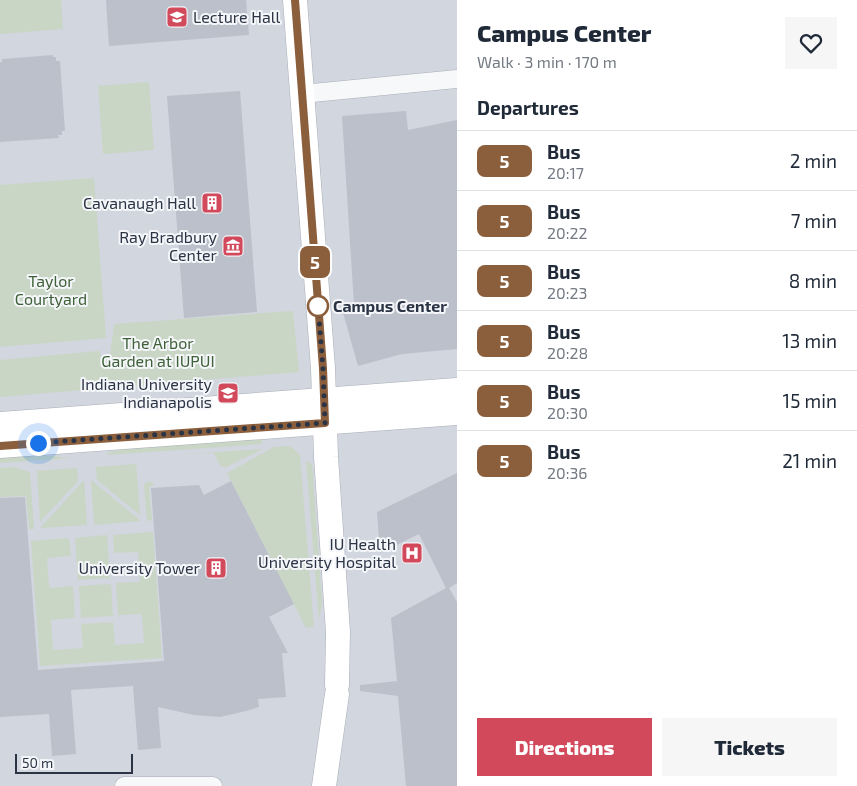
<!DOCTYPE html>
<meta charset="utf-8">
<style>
body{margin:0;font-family:"Exo 2",sans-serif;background:#f6f6f7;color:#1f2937;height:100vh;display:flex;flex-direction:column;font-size:19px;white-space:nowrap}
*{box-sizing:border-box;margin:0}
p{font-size:16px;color:#747a83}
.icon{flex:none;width:28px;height:28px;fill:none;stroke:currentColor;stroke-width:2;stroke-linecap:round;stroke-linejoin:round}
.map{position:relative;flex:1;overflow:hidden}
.details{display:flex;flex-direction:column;background:#fff;width:400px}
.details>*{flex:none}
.badge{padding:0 10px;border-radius:8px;font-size:18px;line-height:32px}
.scale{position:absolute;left:15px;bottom:12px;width:118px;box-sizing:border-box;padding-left:5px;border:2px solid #2b3445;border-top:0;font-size:14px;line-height:18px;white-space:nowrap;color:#2b3445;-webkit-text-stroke:4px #f4f6f9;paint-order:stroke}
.you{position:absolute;width:25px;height:25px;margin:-12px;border:4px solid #fff;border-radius:50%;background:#1a73e8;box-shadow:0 0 0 8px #1a73e833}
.map>.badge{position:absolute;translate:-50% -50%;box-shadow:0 0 0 2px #fff}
h2{padding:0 20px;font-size:19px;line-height:45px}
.round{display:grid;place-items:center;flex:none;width:52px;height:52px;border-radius:0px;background:#f6f6f7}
.headline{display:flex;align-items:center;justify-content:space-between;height:85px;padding:0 20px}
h1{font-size:24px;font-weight:800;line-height:38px}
.primary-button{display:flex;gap:10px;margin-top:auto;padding:10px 20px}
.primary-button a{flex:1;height:58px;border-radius:0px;background:#d1495b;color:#fff;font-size:20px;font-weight:800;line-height:58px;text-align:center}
.primary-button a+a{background:#f6f6f7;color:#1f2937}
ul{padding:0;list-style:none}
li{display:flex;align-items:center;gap:15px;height:60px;padding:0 20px;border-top:1px solid #e0e1e3}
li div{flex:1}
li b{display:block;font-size:19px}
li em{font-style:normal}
li .badge{min-width:55px;font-weight:700;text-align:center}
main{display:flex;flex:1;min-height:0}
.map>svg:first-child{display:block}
.built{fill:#d2d6de}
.green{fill:#c9d6c5}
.building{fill:#bbc0ca}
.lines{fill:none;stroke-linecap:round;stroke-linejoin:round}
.street-casing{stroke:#a9aeb7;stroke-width:19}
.secondary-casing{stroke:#a9aeb7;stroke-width:25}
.street{stroke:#f7f8fa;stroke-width:18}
.secondary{stroke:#fff;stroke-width:24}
.line-casing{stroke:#fff;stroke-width:11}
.line{stroke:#8b5e3c;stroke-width:8}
.walk{stroke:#2b3445;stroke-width:5;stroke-dasharray:0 9}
.stop-dot{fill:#fff;stroke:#8b5e3c;stroke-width:2.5}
.labels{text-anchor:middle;stroke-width:4;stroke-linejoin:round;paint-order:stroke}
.poi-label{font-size:16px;fill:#2b3445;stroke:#f4f6f9;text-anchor:end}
.park-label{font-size:16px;fill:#3f6138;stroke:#f4f6f9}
.stop-label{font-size:16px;font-weight:bold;fill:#2b3445;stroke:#f4f6f9;text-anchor:start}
</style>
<main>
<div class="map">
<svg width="457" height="786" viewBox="0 0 457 786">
<rect width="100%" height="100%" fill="#e4e7ec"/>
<!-- built -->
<rect class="built" x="0" y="0" width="457" height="786"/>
<!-- green -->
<g class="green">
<polygon points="0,0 61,0 63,29 0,34"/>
<polygon points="149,82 154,150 103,154 98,86"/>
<polygon points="94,178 106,338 0,347 0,185"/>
<polygon points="293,311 299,372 0,397 0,360 99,351 101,356 110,355 114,324"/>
<polygon points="262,436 262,444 107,455 107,453 129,448"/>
<polygon points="290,446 300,455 314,627 306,628 227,473 274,447"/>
<polygon points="263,449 224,468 223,466 221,467 214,453 185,454"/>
<polygon points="24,453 70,458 0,463 0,455"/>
<polygon points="306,461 312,464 322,602 319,621"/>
<polygon points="136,464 140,515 97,480 96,467"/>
<polygon points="12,467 30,472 34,529 29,529 26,496 0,497 0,468"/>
<polygon points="77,468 78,481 40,522 37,471"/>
<polygon points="84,480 87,525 40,528"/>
<polygon points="91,480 141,521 94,525"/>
<polygon points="150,481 153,483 153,486 149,487 152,520 147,521 144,484"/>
<polygon points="153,532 162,658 40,666 31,541 69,538 71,556 47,558 49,588 73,586 75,618 51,620 53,650 83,648 81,624 113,622 115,645 144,643 142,614 118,615 116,583 140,582 138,552 114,553 113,535"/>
<polygon points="107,535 110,578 78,580 75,538"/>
<polygon points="111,584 113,616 81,618 79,586"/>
</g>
<!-- building -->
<g class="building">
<polygon points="106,0 246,0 249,35 109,46"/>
<polygon points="53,55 53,57 56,57 56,61 60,61 65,131 62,131 62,135 58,135 59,138 0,142 0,62 2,62 2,59"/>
<polygon points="240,91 257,312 184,318 167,96"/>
<polygon points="406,111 408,130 457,120 457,349 402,354 358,366 342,309 354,305 342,116"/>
<polygon points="457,473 457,583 449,588 457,602 457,786 406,786 398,696 360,691 360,685 397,681 391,618 446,588 419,534 380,553 377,512"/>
<polygon points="231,481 294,604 269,617 288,653 282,653 286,697 258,699 259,707 246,711 220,717 194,715 158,707 161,748 138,750 133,686 71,690 76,754 52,756 49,714 0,717 0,498 25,497 38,670 164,661 151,488 199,485 204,495"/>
</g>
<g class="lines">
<!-- street casing -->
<g class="street-casing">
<g id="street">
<polyline points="302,94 457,79"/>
<polyline points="124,786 213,786"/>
</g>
</g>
<!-- secondary casing -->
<g class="secondary-casing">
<g id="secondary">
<polyline points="295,0 323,368 326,457 338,632 337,685"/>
<polyline points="0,424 457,390"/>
<polyline points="0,446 457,413"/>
<polyline points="324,786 337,694"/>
</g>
</g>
<!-- street -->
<use href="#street" class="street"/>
<!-- secondary -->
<use href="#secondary" class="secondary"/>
</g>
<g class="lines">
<!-- line casing -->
<g class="line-casing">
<polyline id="line" points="0,446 325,423 323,368 295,0"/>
</g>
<!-- line -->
<use href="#line" class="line"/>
<!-- walk -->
<polyline class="walk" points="38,443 325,423 323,368 318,306"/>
</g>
<!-- icons -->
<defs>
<g id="university-square" transform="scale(1.125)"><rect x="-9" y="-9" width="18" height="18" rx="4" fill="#d1495b" stroke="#f4f6f9"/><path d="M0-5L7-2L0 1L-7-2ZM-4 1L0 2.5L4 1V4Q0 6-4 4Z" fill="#fff"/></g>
<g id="building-square" transform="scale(1.125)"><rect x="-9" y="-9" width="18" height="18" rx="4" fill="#d1495b" stroke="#f4f6f9"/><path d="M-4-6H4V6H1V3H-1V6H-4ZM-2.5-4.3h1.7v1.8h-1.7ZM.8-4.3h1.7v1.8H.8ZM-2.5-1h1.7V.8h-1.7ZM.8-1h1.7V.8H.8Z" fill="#fff"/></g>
<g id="museum-square" transform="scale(1.125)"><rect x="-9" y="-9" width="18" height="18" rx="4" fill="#d1495b" stroke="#f4f6f9"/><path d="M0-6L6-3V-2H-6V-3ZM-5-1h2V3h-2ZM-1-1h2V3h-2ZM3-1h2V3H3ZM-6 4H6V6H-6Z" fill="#fff"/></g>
<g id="hospital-square" transform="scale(1.125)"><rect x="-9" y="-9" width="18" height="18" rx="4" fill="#d1495b" stroke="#f4f6f9"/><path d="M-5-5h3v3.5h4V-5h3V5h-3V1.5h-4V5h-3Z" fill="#fff"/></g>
</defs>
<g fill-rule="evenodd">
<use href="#university-square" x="177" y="17"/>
<use href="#building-square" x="212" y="203"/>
<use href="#museum-square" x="233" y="246"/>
<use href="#university-square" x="228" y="393"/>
<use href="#hospital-square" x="412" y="553"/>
<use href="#building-square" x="216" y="568"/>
</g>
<!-- markers -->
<circle class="stop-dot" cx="318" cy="306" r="10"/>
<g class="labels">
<!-- poi labels -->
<g class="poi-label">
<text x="193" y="23" text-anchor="start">Lecture Hall</text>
<text x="196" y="209">Cavanaugh Hall</text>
<text x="217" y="243">Ray Bradbury<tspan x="217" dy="18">Center</tspan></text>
<text x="212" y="390">Indiana University<tspan x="212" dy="18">Indianapolis</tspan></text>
<text x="396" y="550">IU Health<tspan x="396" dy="18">University Hospital</tspan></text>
<text x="200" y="574">University Tower</text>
</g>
<!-- park labels -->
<g class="park-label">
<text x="51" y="287">Taylor<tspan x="51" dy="18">Courtyard</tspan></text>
<text x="158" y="349">The Arbor<tspan x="158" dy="18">Garden at IUPUI</tspan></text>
</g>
<!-- stop labels -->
<g class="stop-label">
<text x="333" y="312">Campus Center</text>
</g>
</g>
</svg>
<div class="scale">50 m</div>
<div class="you" style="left:38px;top:443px"></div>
<b class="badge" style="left:315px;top:262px;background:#8b5e3c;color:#fff">5</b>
</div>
<section class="details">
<div class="headline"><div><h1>Campus Center</h1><p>Walk · 3 min · 170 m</p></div><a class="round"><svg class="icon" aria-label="heart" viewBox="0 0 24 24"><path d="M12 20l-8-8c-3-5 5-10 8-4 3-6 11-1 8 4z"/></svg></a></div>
<h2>Departures</h2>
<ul>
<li><span class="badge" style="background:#8b5e3c;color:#fff">5</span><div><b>Bus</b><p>20:17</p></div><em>2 min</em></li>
<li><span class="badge" style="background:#8b5e3c;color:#fff">5</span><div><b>Bus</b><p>20:22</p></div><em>7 min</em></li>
<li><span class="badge" style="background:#8b5e3c;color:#fff">5</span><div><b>Bus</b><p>20:23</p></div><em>8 min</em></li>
<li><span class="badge" style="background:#8b5e3c;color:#fff">5</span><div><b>Bus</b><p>20:28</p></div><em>13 min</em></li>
<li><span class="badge" style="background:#8b5e3c;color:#fff">5</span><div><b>Bus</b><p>20:30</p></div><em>15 min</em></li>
<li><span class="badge" style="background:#8b5e3c;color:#fff">5</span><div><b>Bus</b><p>20:36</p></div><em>21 min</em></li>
</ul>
<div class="primary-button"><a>Directions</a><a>Tickets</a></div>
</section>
</main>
